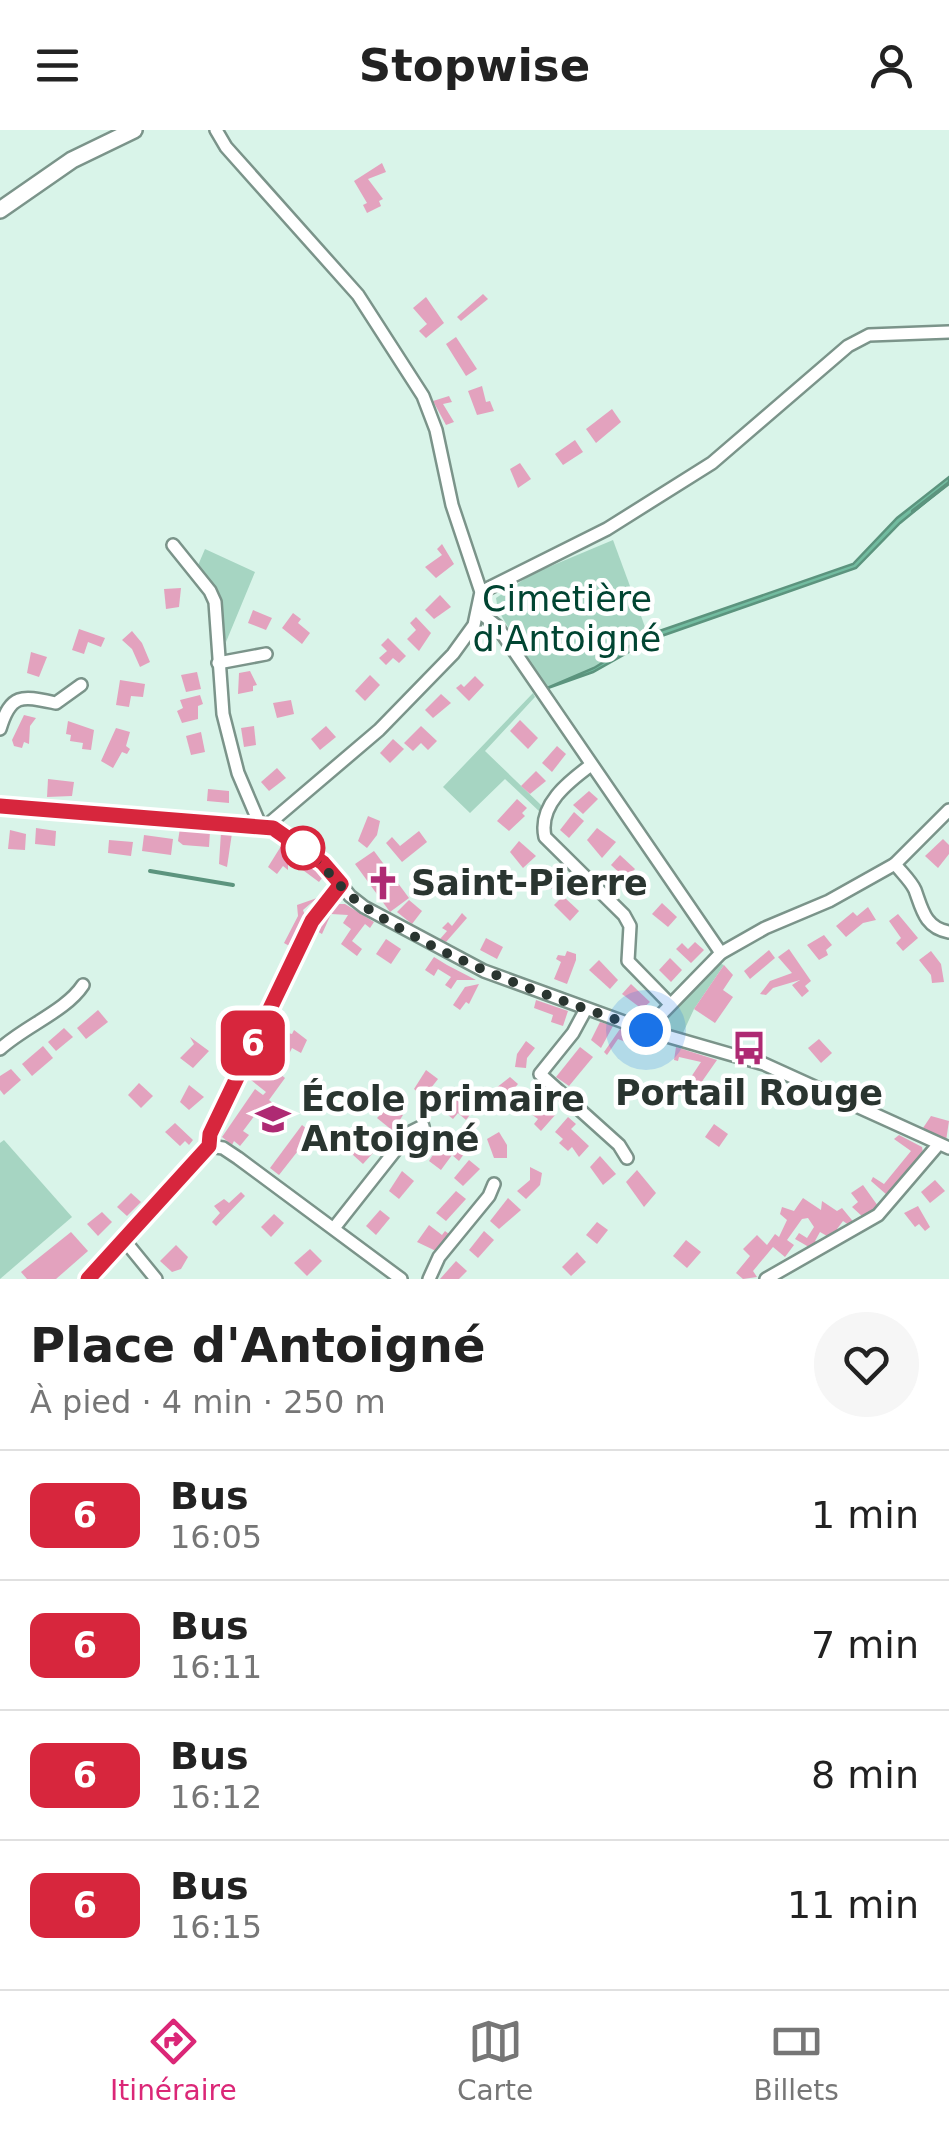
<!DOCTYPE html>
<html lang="fr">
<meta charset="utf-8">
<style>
body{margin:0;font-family:"DejaVu Sans",sans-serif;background:#f6f6f6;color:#222;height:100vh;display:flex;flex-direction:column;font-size:38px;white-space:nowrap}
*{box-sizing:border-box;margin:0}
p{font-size:32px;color:#767676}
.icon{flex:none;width:55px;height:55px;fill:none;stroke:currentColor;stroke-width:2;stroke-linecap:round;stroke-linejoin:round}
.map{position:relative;height:1149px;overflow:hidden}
.details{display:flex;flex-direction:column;background:#fff;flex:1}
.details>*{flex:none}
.badge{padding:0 20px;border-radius:15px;font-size:35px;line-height:65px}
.you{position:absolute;width:50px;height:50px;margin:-25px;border:8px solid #fff;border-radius:50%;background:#1a73e8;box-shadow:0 0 0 15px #1a73e833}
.map>.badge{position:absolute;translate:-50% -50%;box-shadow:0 0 0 5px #fff}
.round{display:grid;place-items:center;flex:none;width:105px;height:105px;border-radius:52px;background:#f6f6f6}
.overview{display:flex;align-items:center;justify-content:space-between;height:170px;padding:0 30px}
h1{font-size:48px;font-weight:700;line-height:75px}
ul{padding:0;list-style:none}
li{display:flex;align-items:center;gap:30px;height:130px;padding:0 30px;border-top:2px solid #e0e0e0}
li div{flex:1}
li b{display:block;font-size:38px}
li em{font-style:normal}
li .badge{min-width:110px;font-weight:700;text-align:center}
header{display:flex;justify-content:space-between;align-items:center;height:130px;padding:0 30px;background:#fff;font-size:45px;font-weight:700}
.menu{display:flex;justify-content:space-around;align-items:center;height:140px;border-top:2px solid #e0e0e0;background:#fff;font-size:28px;color:#767676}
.menu a{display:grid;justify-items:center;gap:5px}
.menu .active{color:#db2777}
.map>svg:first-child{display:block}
.green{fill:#a6d5c2}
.water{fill:#72bca0;stroke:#5c947e;stroke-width:2.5}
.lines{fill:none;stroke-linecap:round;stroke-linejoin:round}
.stream{stroke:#5c947e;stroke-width:4}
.building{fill:#e3a2be}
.street-casing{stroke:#7b948a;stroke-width:16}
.secondary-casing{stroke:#7b948a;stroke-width:20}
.street{stroke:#fff;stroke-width:11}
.secondary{stroke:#fff;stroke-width:15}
.line-casing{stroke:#fff;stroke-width:22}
.line{stroke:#d7263d;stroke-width:15}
.walk{stroke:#2a3530;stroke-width:10;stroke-dasharray:0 18}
.stop-dot{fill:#fff;stroke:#d7263d;stroke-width:5}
.labels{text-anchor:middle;stroke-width:9;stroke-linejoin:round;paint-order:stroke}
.park-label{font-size:35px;fill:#014532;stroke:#fff}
.poi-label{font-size:35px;font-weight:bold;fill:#2a3530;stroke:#fff;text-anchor:start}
</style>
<header><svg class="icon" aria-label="menu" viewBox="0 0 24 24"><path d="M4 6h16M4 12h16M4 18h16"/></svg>Stopwise<svg class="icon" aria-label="person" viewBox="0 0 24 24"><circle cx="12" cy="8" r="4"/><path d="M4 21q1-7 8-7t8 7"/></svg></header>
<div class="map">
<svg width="949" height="1149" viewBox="0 0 949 1149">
<rect width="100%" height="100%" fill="#d9f4e9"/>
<!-- green -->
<g class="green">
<polygon points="613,410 648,505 593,538 545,559 498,480 496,468 532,444"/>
<path d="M 205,419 L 255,442 L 226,512 C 216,481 229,464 196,440 Z"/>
<polygon points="533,563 535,567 485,621 541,675 541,683 505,649 470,683 443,657"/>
<polygon points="719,833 724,835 694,879 682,905 659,898 659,892"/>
<polygon points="4,1010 72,1087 0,1149 0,1013"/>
</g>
<!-- water -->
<polygon class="water" points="949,347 949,353 900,393 856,438 650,510 593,542 545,559 594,538 648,505 853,434 897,388"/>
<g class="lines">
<!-- stream -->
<g class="stream">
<polyline points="913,381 949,353"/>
<polyline points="150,741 233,755"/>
</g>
</g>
<!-- building -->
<g class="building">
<polygon points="382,33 386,42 368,49 383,69 379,71 381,76 367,83 363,75 367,73 354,51"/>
<polygon points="483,164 488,169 461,191 457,187"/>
<polygon points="426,167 444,193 426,208 419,201 427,194 413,178"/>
<polygon points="456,207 477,239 466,246 446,214"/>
<polygon points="482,256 486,272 490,271 494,281 477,285 468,261"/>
<polygon points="449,266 452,272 443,274 454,292 446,295 433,271"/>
<polygon points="612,279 621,292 596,313 586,299"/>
<polygon points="575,310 583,322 563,335 555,324"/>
<polygon points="520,333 531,349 518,358 510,339"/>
<polygon points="442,414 454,434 436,448 425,437 442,425 437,419"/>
<polygon points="181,458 179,477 166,479 164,459"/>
<polygon points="440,465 451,477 434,489 425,480"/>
<polygon points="253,480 272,488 266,500 248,493"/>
<polygon points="293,483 301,489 298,493 310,503 302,514 282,498"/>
<polygon points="416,487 431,503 419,521 407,509 416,500 410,493"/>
<polygon points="79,499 105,508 101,517 88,512 84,524 72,520"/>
<polygon points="132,501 142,513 150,532 140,537 132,519 122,510"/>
<polygon points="388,508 406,526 399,533 393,528 386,535 379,528 387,521 381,515"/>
<polygon points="31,522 47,527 39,547 27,543"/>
<polygon points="250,541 257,555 253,556 253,561 238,564 239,543"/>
<polygon points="197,542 201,559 186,562 181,545"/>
<polygon points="370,545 380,555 365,571 355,561"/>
<polygon points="475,546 484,555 469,571 456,558 461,554 464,557"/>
<polygon points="120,550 145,554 143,567 131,566 129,577 116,575"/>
<polygon points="441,564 451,573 433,588 425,580"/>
<polygon points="200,565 203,574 198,576 198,589 182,593 177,581 183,578 180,570"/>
<polygon points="291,570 294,584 277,588 273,573"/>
<polygon points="24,585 36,588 30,596 29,614 24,612 22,618 14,616 12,610"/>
<polygon points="520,590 538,608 528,619 510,601"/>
<polygon points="68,591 94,600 91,620 82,619 83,613 70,611 71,605 66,604"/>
<polygon points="254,596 256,615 244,617 241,598"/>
<polygon points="326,596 336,607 320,620 311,609"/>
<polygon points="421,596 437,611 428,620 421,613 413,621 404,613"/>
<polygon points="116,598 130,602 126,616 130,619 127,624 122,622 113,638 101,631"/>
<polygon points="201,602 205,622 191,625 186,606"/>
<polygon points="393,609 404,619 390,633 380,623"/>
<polygon points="557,616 566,624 552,642 542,633"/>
<polygon points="277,638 286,648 269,661 261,652"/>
<polygon points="536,641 546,651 530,664 521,656"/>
<polygon points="48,649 74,652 72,666 47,667"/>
<polygon points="208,659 229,661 229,673 207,671"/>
<polygon points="589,661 598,669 583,684 573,675"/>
<polygon points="517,669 527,678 522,683 525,686 509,701 497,691"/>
<polygon points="574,682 584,691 569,708 560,700"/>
<polygon points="368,686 380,691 377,705 367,718 358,711"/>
<polygon points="36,698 56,701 55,716 35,714"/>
<polygon points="180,698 210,701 209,717 183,715 178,711"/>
<polygon points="597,698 616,712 602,728 587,710"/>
<polygon points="10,700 26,704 25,720 8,719"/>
<polygon points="419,701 427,712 402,732 386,713 392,707 400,716"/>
<polygon points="221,702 232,703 227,737 219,734"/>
<polygon points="144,705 173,709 171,725 142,721"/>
<polygon points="943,709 949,715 949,724 938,738 925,726"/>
<polygon points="109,710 133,712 131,726 108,723"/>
<polygon points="519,711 536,726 523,738 510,722"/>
<polygon points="283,713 322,741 327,752 322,748 319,752 288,729 288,740 283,736 277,744 268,737"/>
<polygon points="374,721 409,768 390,782 355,734"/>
<polygon points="620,725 635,739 626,749 611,735"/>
<polygon points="543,735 561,748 552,759 535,744"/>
<polygon points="563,766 579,781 570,791 554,775"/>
<polygon points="317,768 303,780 307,791 293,818 284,813 298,786 297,775"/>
<polygon points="409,770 422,781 412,794 397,782"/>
<polygon points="662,773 677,787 668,797 652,784"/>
<polygon points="328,774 345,774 374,792 370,798 365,794 352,811 362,819 357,826 341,814 351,799 343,793 348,785 331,784 322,804 313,799"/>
<polygon points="868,777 876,790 863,793 846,807 836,796 853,782 857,786"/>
<polygon points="462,783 467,788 446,812 440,809 447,801 442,798 448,792 452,796"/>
<polygon points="898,784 918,808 903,821 896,813 901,808 889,791"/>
<polygon points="824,805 832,815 826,820 828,825 819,830 807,815"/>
<polygon points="486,808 503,817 497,829 480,820"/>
<polygon points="386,809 401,819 391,834 376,824"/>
<polygon points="695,812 704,820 691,833 676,819 682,813 688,819"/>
<polygon points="789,819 811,851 805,856 809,861 802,867 792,855 800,850 773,858 766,865 760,864 770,851 792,843 778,827"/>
<polygon points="769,820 775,828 750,849 744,841"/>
<polygon points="567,821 576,824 576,830 567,854 554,849 561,832 556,829 558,825 565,826"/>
<polygon points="931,821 941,834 944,852 932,853 931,845 919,830"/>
<polygon points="434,827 447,835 476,850 457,850 451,859 445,855 451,847 438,839 434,846 425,840"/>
<polygon points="670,828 682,840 671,852 659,840"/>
<polygon points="599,830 618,850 610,859 589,840"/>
<polygon points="724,835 733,845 723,860 733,867 715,893 694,879"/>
<polygon points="479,854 469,874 466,872 460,880 453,875 465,857"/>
<polygon points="631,854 650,872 642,879 622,864"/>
<polygon points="536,870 568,881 563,896 551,892 553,885 534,878"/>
<polygon points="98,880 108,892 86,909 77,898"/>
<polygon points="600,892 613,896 601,918 591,910"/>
<polygon points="64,898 73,907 56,921 48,912"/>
<polygon points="620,899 637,904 631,920 628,913 618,909 607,925 604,922"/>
<polygon points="294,900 307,910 301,923 292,918 289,924 277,919 284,902 292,904"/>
<polygon points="190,907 209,921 193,938 180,928 194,914"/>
<polygon points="819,909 832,923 821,933 808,918"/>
<polygon points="526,911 535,918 527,928 526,938 515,937 517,924"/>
<polygon points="43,916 53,928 32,946 22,934"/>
<polygon points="580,917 593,927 569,956 556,947"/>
<polygon points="676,917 717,930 696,960 687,953 701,932 679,927 678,931 674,930"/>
<polygon points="265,932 285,948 269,970 275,975 265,987 258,981 243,1001 249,1005 240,1016 234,1011 232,1015 222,1007 255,959 263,965 266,962 251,950"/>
<polygon points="11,939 21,950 4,965 0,960 0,946"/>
<polygon points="426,940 438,949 424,967 414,959"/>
<polygon points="510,947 518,954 512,961 518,966 509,976 491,962"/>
<polygon points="139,953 153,966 141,978 128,965"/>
<polygon points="189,955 204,967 189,980 180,972"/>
<polygon points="534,966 556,984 541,1001 534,994 538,989 523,978"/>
<polygon points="454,968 472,982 466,990 458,983 453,989 443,981"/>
<polygon points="390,974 403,985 393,1001 377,988"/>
<polygon points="931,986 949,991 946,1011 921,1001"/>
<polygon points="568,987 576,994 571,999 589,1016 579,1027 572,1017 568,1021 559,1013 563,1009 555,1002"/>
<polygon points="175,993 193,1010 189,1015 185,1011 180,1016 165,1002"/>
<polygon points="714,994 728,1004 719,1017 705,1007"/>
<polygon points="302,995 312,1003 279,1045 270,1038"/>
<polygon points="367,1001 382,1013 363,1034 352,1024"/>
<polygon points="499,1002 507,1015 507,1028 494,1028 487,1009"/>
<polygon points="899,1005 922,1017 923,1023 887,1065 871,1051 873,1047 884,1054 911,1021 894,1009"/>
<polygon points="441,1012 454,1022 459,1016 466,1021 459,1031 452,1025 441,1040 429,1031"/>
<polygon points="600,1026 616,1044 603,1055 590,1037"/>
<polygon points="469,1030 480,1039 463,1056 454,1048"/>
<polygon points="530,1037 542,1043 540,1055 526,1069 517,1061 530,1050"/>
<polygon points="637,1040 656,1063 644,1077 626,1052"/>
<polygon points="402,1041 414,1051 399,1069 389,1061"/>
<polygon points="935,1050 945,1061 930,1073 921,1062"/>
<polygon points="863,1055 878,1076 864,1088 852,1077 858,1072 851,1063"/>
<polygon points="456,1061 466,1069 446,1091 436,1083"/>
<polygon points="241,1062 245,1066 216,1096 212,1092 220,1083 214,1076 224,1069 229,1073"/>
<polygon points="131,1063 141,1072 127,1086 117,1077"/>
<polygon points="508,1068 521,1080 499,1099 490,1091"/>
<polygon points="803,1068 821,1080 822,1071 837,1081 842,1078 856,1095 852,1097 843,1091 837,1099 843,1104 834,1110 820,1102 815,1111 823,1116 814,1120 795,1109 799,1103 807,1108 814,1097 808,1088 802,1089 787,1110 794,1115 785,1127 773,1117 753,1141 757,1147 743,1149 736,1143 750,1126 743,1119 757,1105 767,1115 775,1104 779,1107 787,1090 780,1084 782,1077 794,1081"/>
<polygon points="918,1076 930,1097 925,1101 919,1094 915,1097 904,1083"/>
<polygon points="380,1080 390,1088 376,1105 366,1096"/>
<polygon points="102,1082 112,1092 98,1106 87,1094"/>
<polygon points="274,1084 284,1093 271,1107 261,1097"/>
<polygon points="597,1092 608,1100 597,1114 586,1105"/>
<polygon points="429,1095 442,1105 445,1101 449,1104 436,1121 417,1112"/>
<polygon points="484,1101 494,1110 478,1128 469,1120"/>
<polygon points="71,1102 88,1121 56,1149 27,1149 21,1142"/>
<polygon points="686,1110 701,1122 687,1138 673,1126"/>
<polygon points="176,1115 188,1127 181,1139 172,1142 160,1131"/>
<polygon points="310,1119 322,1131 307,1146 294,1133"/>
<polygon points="577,1122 586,1132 571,1146 562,1137"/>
<polygon points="456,1131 467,1141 459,1149 440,1149"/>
</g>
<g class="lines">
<!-- street casing -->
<g class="street-casing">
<g id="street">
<polyline points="216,0 226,17 358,165 423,266 436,300 452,375 481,462 474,495 453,524 379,600 265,697"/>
<polyline points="173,415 210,461 215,472 223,584 238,643 261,697"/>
<polyline points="481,462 607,399 712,333 848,216 869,205 949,202"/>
<polyline points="479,482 497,496 721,823"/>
<polyline points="218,533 266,524"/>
<path d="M 0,599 C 11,562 23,566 56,573 L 81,555"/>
<path d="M 591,635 C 568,652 538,675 545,707 L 624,785 L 630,796 L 628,831 L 670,874"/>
<polyline points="0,676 273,699 323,733 350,766 364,777 484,841 646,900 764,934 949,1018"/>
<path d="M 895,734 C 901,742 911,751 915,760 C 922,779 925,798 949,802"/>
<polyline points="586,879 573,903 540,944 619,1015 627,1028"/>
<polyline points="646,900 721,823 765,798 829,771 895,734 949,680"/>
<path d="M 0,919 C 25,896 66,881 83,855"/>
<polyline points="209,1016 223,1018 238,1028 401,1149"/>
<polyline points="334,1098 409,1003 423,996"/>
<polyline points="125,1111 156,1149"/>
<polyline points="88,1149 209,1016 210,1004 312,791 341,754"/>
<polyline points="429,1149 439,1127 489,1066 494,1054"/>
<polyline points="766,1149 878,1085 938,1015"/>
</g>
</g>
<!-- secondary casing -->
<g class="secondary-casing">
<polyline id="secondary" points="0,80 72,30 134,0"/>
</g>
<!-- street -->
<use href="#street" class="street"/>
<!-- secondary -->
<use href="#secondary" class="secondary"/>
</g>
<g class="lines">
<!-- line casing -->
<g class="line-casing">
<polyline id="line" points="0,676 273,698 323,733 341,754 312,791 210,1004 209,1016 88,1149"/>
</g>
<!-- line -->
<use href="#line" class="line"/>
<!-- walk -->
<path class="walk" d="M 303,718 C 326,735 340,761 364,776 C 450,834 549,866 646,900"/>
</g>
<!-- icons -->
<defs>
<g id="church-bare" transform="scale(2.7)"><path d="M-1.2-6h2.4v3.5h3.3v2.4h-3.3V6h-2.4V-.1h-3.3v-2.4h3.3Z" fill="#ae2a73" stroke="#fff" stroke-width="2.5" paint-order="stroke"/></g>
<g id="bus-bare" transform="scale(2.7)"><path d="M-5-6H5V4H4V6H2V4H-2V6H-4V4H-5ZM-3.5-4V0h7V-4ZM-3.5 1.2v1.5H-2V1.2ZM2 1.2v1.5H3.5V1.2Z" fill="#ae2a73" stroke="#fff" stroke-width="2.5" paint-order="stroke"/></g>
<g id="school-bare" transform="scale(2.7)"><path d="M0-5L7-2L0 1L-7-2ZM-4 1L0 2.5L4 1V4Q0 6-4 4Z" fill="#ae2a73" stroke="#fff" stroke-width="2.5" paint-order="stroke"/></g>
</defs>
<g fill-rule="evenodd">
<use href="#church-bare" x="383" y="753"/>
<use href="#bus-bare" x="749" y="918"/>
<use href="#school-bare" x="273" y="989"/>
</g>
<!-- markers -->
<circle class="stop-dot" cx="303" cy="718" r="20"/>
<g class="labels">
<!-- park labels -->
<g class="park-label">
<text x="567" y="481">Cimetière<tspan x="567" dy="40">d'Antoigné</tspan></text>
</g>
<!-- poi labels -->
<g class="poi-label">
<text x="411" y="765">Saint-Pierre</text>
<text x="749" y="975" text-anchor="middle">Portail Rouge</text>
<text x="301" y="981">École primaire<tspan x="301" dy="40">Antoigné</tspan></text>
</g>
</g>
</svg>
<div class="you" style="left:646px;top:900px"></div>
<b class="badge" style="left:253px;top:913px;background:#d7263d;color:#fff">6</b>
</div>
<section class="details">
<div class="overview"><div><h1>Place d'Antoigné</h1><p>À pied · 4 min · 250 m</p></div><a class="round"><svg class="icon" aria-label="heart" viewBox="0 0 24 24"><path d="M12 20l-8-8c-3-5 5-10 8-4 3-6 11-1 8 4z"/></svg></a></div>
<ul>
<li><span class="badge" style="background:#d7263d;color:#fff">6</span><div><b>Bus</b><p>16:05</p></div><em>1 min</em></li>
<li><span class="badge" style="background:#d7263d;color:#fff">6</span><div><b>Bus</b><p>16:11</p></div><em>7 min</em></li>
<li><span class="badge" style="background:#d7263d;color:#fff">6</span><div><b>Bus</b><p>16:12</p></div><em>8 min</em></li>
<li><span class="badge" style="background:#d7263d;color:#fff">6</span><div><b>Bus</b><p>16:15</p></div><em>11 min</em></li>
</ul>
</section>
<nav class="menu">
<a class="active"><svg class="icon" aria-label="directions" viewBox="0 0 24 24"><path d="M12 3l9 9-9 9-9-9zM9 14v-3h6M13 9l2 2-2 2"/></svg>Itinéraire</a>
<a><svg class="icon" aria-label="map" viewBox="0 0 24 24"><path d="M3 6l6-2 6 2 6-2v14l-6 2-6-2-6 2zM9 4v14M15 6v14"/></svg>Carte</a>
<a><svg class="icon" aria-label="tickets" viewBox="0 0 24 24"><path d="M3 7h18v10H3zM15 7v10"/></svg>Billets</a>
</nav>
